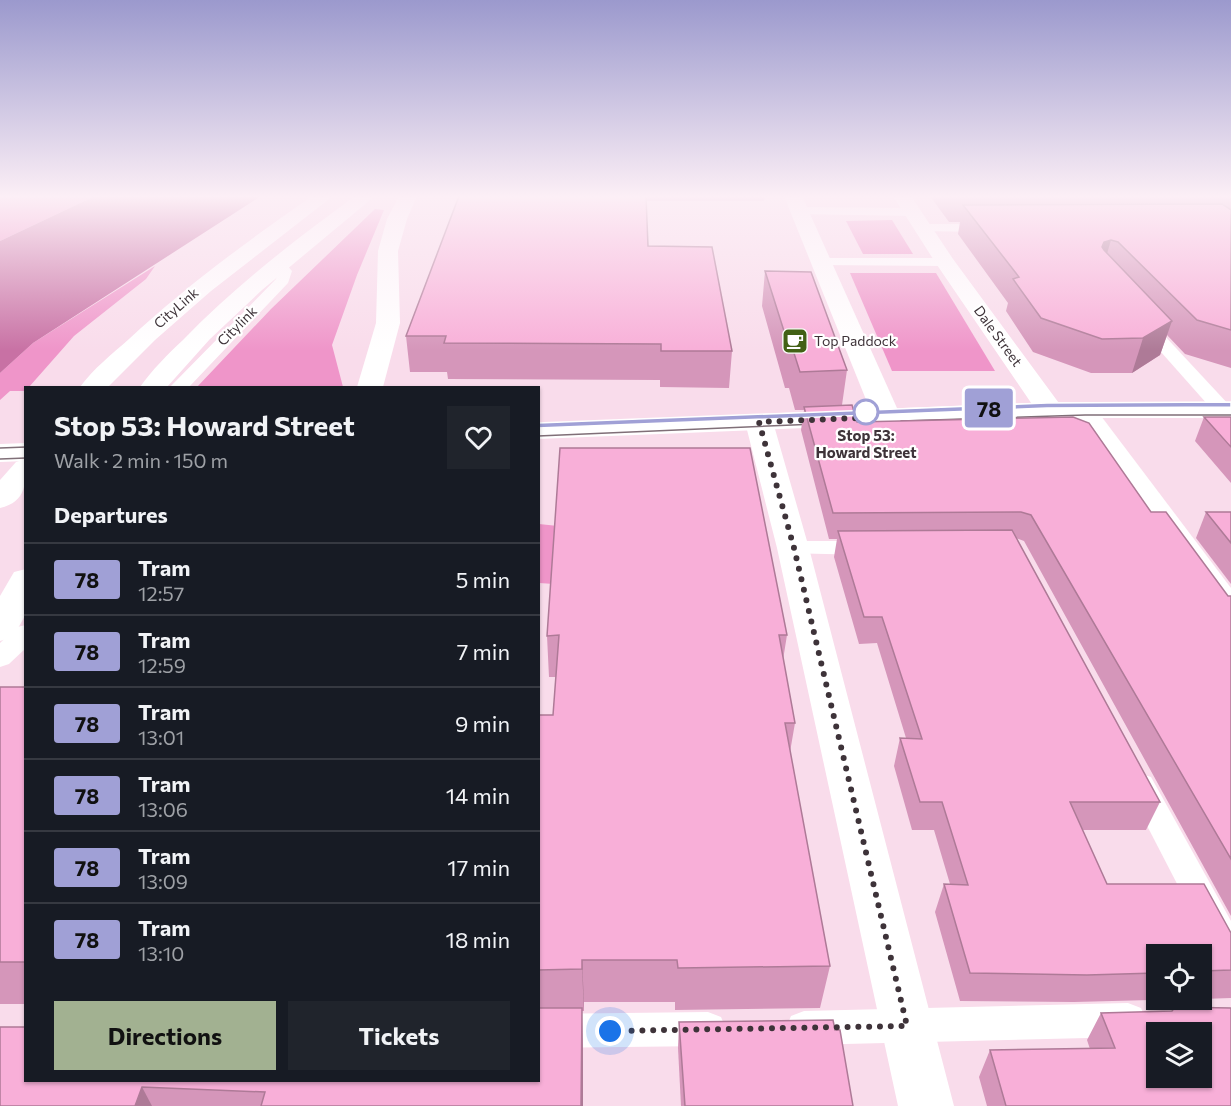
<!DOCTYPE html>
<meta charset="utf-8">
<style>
body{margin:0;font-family:Commissioner,sans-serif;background:#20242c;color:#f1f3f6;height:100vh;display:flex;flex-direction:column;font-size:22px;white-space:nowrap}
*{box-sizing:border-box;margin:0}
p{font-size:20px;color:#9ea1a6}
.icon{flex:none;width:33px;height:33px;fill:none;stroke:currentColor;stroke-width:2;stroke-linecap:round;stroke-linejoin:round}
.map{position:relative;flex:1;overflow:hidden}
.details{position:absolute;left:24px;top:386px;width:516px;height:696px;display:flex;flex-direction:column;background:#171b24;border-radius:0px;box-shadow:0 2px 4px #0004}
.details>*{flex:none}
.badge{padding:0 12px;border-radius:4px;font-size:21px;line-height:39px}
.controls{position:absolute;left:1146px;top:944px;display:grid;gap:12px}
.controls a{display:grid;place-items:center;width:66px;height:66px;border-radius:0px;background:#171b24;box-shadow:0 2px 4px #0004;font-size:30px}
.you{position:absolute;width:30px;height:30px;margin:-15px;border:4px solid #fff;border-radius:50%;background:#1a73e8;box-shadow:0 0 0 9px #1a73e833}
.map>.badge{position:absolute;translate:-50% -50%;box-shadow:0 0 0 3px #fff}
h2{padding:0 30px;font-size:22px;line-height:54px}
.round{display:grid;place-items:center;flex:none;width:63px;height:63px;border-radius:0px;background:#20242c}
.head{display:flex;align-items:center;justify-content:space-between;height:102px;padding:0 30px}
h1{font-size:28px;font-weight:700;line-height:45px}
.cta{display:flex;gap:12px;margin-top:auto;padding:12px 30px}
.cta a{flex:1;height:69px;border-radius:0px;background:#a2b191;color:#111;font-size:24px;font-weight:700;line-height:69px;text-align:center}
.cta a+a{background:#20242c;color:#f1f3f6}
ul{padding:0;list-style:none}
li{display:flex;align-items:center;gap:18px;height:72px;padding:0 30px;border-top:2px solid #363941}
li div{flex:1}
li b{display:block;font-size:22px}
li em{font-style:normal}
li .badge{min-width:66px;font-weight:700;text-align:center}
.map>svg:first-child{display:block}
.green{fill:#ef95c9}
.water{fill:#c871a4}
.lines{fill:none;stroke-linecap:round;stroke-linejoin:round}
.service{fill:#fff;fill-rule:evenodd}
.minor{fill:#fff;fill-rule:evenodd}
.secondary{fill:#fff;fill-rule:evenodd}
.motorway{fill:#fff;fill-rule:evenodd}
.tram{stroke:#806f78;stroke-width:1.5}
.wall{fill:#d596ba}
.shaded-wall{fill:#ae7a97}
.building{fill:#f8afd8;stroke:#ae7a97;stroke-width:1.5;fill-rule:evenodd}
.line{fill:#a0a0d6;stroke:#fff;stroke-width:1.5}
.walk{stroke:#3e3339;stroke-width:6;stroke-dasharray:0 10.8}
.stop-dot{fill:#fff;stroke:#a0a0d6;stroke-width:3}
.labels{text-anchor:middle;stroke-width:4.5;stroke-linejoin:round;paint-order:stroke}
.far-street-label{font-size:14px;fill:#3e3339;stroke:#fff}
.far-poi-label{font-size:14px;fill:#3e3339;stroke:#fff;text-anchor:start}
.stop-label{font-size:15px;font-weight:bold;fill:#3e3339;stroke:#fff}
</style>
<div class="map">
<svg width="1231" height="1106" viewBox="0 0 1231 1106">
<rect width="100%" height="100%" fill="#f9dceb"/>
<!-- green -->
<g class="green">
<polygon points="0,196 95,196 0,241"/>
<polygon points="375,209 384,210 357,275 332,345 343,387 197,387 271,309"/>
<polygon points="892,220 913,254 863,254 846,221"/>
<polygon points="155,266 146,279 74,336 29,387 26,387 25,391 10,391 0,400 0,373 33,343"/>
<polygon points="850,273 936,273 995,371 892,371"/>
<polygon points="539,524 558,526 554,584 539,583"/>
</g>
<!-- water -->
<polygon class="water" points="95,196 261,196 33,343 0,373 0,241"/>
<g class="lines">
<!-- service -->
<g class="service">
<polygon points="800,207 912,208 918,212 912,216 795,214 794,211 795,208"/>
<polygon points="923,224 987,224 994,228 987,232 918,231 916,228"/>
<polygon points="822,258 945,258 952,262 945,266 817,265 815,262"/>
<polygon points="278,260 283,261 292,271 288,283 189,387 170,387 276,279 278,272 271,264"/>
<polygon points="1143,317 1149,319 1230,406 1230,414 1216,414 1137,325 1135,322 1137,319"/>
<polygon points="793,541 867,541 875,543 878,548 875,553 867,555 785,553 782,548 785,543"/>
<polygon points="26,625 26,648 9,664 0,667 0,643 17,627"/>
<polygon points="1141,774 1151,777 1231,921 1231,969 1219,965 1126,785 1131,777"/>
<polygon points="1128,1003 1141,1008 1146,1020 1141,1032 1128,1037 804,1045 791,1040 786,1028 791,1016 804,1011"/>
<polygon points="708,1012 721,1017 726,1029 721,1041 708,1046 538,1048 538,1014"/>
</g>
<!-- minor -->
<g class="minor">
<polygon points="784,196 802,196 901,417 897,423 887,425 877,423 873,417"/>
<polygon points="893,196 911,196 953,259 1064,410 1060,416 1050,418 1040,416 935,262"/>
<polygon points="1082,402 1092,404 1231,588 1231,624 1218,621 1068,410 1072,404"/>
<polygon points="759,414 769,416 773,422 809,548 954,1106 898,1106 777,548 745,422 749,416"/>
</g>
<!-- secondary -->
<g class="secondary">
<polygon points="1050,402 1231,402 1231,418 1050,418 538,439 538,423"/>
<polygon points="26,443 26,461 0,462 0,444"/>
</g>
<!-- motorway -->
<g class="motorway">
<path d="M 312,196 L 333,196 L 211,291 L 155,340 L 108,387 L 80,387 C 93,369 112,354 129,339 C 186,286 249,240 312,196 Z"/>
<path d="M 355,196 L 375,196 L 262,290 L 210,339 L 167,387 L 140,387 C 152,370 168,354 183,340 C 235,286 295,240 355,196 Z"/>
<polygon points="399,196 417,196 407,219 398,251 400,323 383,387 357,387 376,323 378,251 387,219"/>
<path d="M 26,459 C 26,482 27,502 0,508 L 0,480 L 16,462 Z"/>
<polygon points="26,569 26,614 13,637 0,641 0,596 14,572"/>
</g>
<!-- tram -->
<g class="tram">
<polyline points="901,421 1085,415 1231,415"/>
<polyline points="538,426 1047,406 1231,405"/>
<polyline points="538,436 817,424"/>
<polyline points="0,448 26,447"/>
<polyline points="0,459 26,458"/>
</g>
</g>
<!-- wall -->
<g class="wall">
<polygon points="459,196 765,196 764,201 646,201 648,246 732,351 729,388 660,387 660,380 448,379 447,372 410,372 406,336"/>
<polygon points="930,196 1231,196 1231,368 1185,354 1167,335 1160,355 1132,373 1091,373 1033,352 1006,311 1008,303 958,234 960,222 949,222"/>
<polygon points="765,271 847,370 842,405 857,422 1151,512 1228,596 1231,596 1231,916 1024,541 1016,538 1160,802 1146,830 1082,830 1107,884 1231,933 1231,998 1202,999 1202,954 1156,954 1156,999 1189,999 1074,1002 960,1001 935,912 944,884 950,884 934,830 912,830 894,766 900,738 906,738 877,643 859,644 834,557 837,539 829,539 801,430 804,410 795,410 789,388 785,388 762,306"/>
<polygon points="1204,417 1231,417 1231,483 1195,441"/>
<polygon points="1206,512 1231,512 1231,584 1196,538"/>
<polygon points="787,635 783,660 795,723 790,752 830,966 820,1008 675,1010 675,1002 584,1002 584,1011 582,1011 583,1050 583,1106 0,1106 0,1027 538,1080 538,715 553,715 556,677 549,677 547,636"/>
<rect x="0" y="687" width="26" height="317"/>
<polygon points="1101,1013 1231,1106 987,1106 979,1077 990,1050 1090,1049 1087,1040"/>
<polygon points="679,1022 835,1030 853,1106 681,1106 678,1048"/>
</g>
<!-- shaded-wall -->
<g class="shaded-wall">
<polygon points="1111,240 1102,271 1095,273 1104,242"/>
<polygon points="1172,321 1160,355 1132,373 1143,338"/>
<polygon points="582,960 584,1002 584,1011 582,969"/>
<polygon points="582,1008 583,1050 583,1106 581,1106"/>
<polygon points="142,1087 152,1106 135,1106"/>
</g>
<!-- building -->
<g class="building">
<polygon points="459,196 646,196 648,246 712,247 732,351 661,351 661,344 444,343 446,336 406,336"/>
<polygon points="1222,204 1231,210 1231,330 1197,320 1118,242 1111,240 1104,242 1102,247 1104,250 1172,321 1143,338 1102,339 1041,318 1013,279 1019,277 963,205"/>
<polygon points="765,271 811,272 847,370 800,372 793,350 790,350"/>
<polygon points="852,405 857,422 1073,417 1089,423 1151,512 1166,512 1228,596 1231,596 1231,859 1031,515 1021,512 833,513 804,407"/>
<polygon points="1204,417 1231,417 1231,447"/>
<polygon points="560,448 750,448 787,635 779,635 795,723 785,723 830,966 678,968 677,960 582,960 582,969 538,970 538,715 553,715 559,635 547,636"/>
<polygon points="1206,512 1231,512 1231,543"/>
<polygon points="1012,530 1160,802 1070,802 1107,884 1204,884 1231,933 1231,970 1202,971 1202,954 1156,954 1156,973 1087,975 970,973 944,884 968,885 942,802 920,802 900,738 922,739 882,617 864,617 838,531"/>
<rect x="0" y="687" width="26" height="275"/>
<path d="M 1175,1007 L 1231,1008 L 1231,1106 L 1006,1106 L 990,1050 L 1115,1048 L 1101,1013 L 1172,1011 ZM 1156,1032 L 1202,1032 L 1202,1077 L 1156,1077 Z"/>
<polygon points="538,1008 582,1008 581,1106 261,1106 265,1092 142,1087 135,1106 0,1106 0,1027 26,1027 26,1080 538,1080"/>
<polygon points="833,1020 835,1030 840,1030 853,1106 685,1106 679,1022"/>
</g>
<!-- sky -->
<linearGradient id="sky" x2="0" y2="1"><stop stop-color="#9b99cd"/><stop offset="0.56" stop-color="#fceff6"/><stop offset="1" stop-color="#fceff6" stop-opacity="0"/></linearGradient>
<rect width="1231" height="351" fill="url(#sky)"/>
<!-- line -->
<polygon class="line" points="1231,402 1231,407 1047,408 538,428 534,425 538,423 1047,403"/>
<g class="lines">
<!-- walk -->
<polyline class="walk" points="610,1031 907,1026 794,548 759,422 860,418 866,412"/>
</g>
<!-- icons -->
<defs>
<g id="cafe-square" transform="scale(1.35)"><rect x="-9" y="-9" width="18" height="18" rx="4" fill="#426115" stroke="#fff"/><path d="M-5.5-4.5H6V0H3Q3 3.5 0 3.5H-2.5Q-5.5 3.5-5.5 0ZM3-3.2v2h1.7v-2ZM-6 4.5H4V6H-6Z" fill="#fff"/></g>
</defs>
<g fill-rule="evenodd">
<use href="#cafe-square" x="795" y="341"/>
</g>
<!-- markers -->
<circle class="stop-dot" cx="866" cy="412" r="12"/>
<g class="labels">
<!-- far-street labels -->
<g class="far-street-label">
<text transform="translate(176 308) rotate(-41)" y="5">CityLink</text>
<text transform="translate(237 326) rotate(-45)" y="5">Citylink</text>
<text transform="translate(998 336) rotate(54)" y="5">Dale Street</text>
</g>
<!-- far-poi labels -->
<g class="far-poi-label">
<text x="814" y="346">Top Paddock</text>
</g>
<!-- stop labels -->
<g class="stop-label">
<text x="866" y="441">Stop 53:<tspan x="866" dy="17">Howard Street</tspan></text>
</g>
</g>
</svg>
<div class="controls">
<a><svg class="icon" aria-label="locate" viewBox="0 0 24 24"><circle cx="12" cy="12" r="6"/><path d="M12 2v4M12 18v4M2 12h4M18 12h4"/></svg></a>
<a><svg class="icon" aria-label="layers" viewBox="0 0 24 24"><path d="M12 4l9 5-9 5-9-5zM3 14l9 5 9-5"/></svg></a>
</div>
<div class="you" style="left:610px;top:1031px"></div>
<b class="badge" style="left:989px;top:408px;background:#a0a0d6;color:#111">78</b>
<section class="details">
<div class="head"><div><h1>Stop 53: Howard Street</h1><p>Walk · 2 min · 150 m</p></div><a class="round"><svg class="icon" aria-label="heart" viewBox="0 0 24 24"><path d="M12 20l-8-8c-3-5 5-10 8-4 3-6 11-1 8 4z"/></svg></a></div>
<h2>Departures</h2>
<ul>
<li><span class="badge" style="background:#a0a0d6;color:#111">78</span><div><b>Tram</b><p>12:57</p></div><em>5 min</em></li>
<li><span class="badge" style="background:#a0a0d6;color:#111">78</span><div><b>Tram</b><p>12:59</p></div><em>7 min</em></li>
<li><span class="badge" style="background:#a0a0d6;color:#111">78</span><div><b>Tram</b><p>13:01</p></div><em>9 min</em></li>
<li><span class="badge" style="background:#a0a0d6;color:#111">78</span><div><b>Tram</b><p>13:06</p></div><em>14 min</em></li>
<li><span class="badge" style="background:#a0a0d6;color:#111">78</span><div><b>Tram</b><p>13:09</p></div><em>17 min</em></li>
<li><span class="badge" style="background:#a0a0d6;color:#111">78</span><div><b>Tram</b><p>13:10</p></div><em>18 min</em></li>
</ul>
<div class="cta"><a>Directions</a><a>Tickets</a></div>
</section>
</div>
